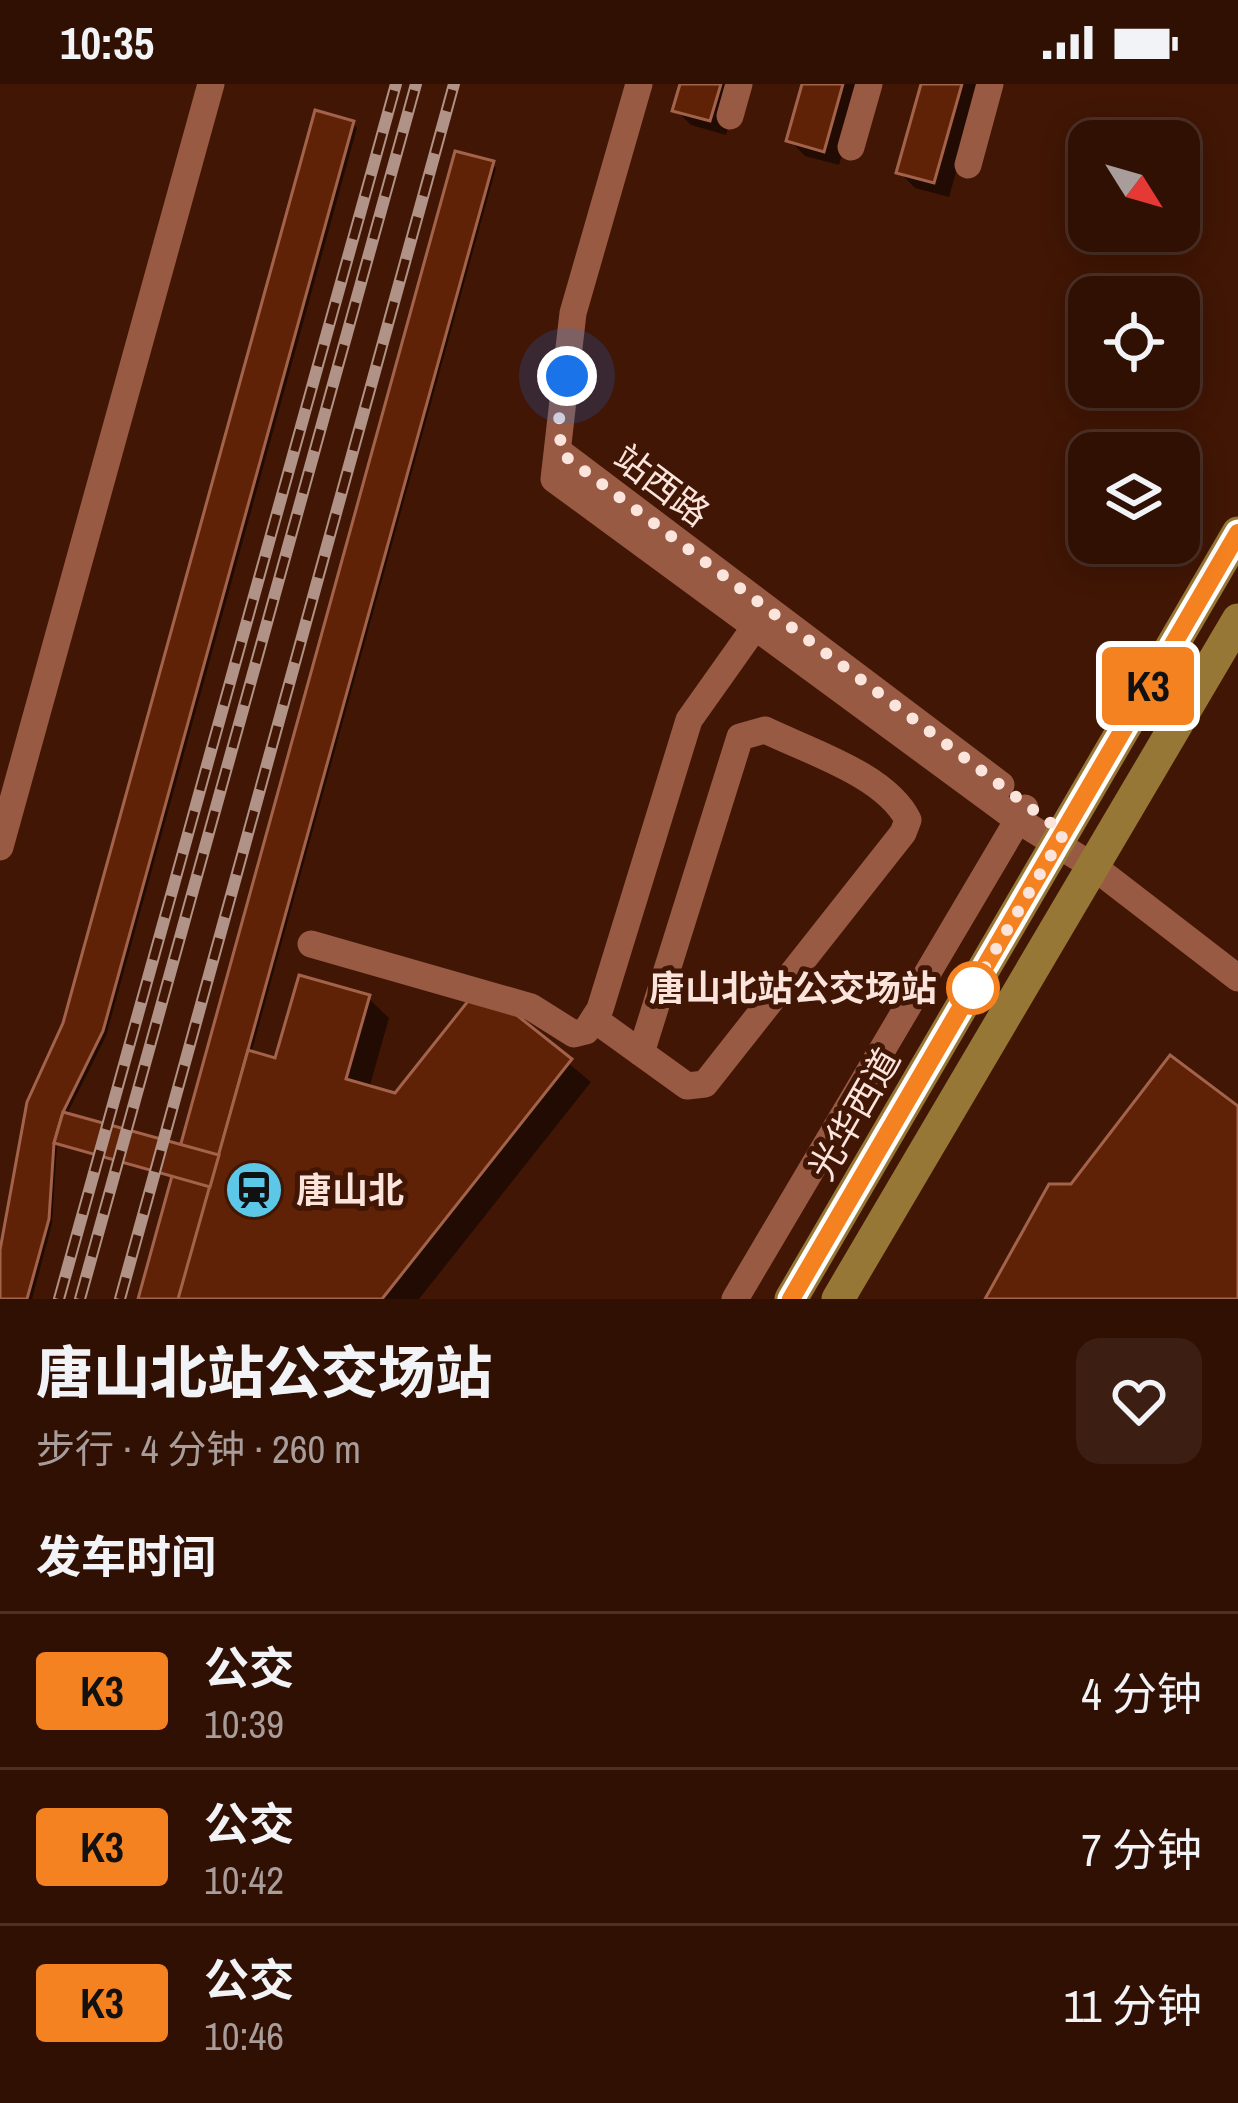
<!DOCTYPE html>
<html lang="zh">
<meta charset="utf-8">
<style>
body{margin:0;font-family:"Archivo Narrow","Noto Sans SC",sans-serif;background:#3d1e13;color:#f1f3f6;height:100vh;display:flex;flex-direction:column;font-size:45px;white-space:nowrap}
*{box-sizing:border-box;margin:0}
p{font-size:39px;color:#a89d9a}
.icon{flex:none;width:66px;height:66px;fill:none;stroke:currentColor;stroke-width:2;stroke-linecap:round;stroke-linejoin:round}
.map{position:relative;height:1215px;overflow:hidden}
.side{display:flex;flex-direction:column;background:#311004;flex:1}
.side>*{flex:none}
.badge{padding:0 24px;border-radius:9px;font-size:42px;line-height:78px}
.needle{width:78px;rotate:127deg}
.controls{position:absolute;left:1068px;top:36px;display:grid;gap:24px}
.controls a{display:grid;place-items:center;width:132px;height:132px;border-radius:24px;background:#311004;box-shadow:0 6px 30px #0003,0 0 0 3px #4c3026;font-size:60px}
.you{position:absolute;width:60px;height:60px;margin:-30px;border:9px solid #fff;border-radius:50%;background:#1a73e8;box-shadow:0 0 0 18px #1a73e833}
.map>.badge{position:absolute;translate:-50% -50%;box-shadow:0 0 0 6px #fff}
h2{padding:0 36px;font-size:45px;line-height:108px}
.round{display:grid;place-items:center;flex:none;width:126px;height:126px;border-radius:24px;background:#3d1e13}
.headline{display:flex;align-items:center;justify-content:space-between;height:204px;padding:0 36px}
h1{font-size:57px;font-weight:800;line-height:90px}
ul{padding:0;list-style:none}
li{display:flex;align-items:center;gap:36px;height:156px;padding:0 36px;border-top:3px solid #4c3026}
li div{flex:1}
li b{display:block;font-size:45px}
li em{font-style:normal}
li .badge{min-width:132px;font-weight:700;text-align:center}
.status{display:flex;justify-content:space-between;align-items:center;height:84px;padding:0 60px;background:#311004;direction:ltr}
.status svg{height:33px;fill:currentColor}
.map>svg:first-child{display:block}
.shadow{fill:#0007}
.building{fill:#602206;stroke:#a3634b;stroke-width:3}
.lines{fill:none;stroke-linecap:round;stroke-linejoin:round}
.minor{stroke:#985a42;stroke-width:27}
.major{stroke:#977735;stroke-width:33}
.rail-casing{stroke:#b19286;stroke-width:12}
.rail{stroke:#411605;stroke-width:8;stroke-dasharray:22;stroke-linecap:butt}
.line-casing{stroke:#fff;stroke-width:27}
.line{stroke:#f58220;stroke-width:18}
.walk{stroke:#fbe4dc;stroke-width:12;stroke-dasharray:0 21.6}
.stop-dot{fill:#fff;stroke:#f58220;stroke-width:6}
.labels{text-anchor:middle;stroke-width:10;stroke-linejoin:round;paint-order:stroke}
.street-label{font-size:36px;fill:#fbe4dc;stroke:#411605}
.stop-label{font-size:36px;font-weight:bold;fill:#fbe4dc;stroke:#411605;text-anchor:end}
.poi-label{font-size:36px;font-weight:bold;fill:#fbe4dc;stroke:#411605;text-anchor:start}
</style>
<div class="status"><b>10:35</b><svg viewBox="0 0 49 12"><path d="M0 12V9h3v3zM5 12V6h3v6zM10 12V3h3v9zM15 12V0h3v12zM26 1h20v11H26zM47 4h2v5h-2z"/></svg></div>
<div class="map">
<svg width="1238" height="1215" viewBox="0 0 1238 1215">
<rect width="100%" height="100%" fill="#411605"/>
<!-- shadow -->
<g class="shadow">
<polygon points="683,0 740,0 726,51 691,41 676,26"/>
<polygon points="805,0 862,0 839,81 805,72 789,56"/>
<polygon points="924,0 981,0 949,113 915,104 899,88"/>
<polygon points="353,39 357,44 106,952 66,1032 182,1064 492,80 496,84 251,970 277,978 368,914 389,934 369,1005 396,1013 481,906 591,998 419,1215 141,1215 174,1094 57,1061 52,1140 32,1215 0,1215 0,1178 66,940"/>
</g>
<!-- building -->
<g class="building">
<polygon points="680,0 721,0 710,37 672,27"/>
<polygon points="802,0 843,0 824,68 786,57"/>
<polygon points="921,0 962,0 934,99 896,89"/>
<polygon points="315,26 354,37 103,947 63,1028 54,1059 49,1135 27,1215 0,1215 0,1166 27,1018 63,939"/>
<polygon points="455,67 494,77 179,1215 138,1215"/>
<polygon points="299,891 370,911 346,995 395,1009 480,902 572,975 382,1215 178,1215 248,966 275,974"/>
<polygon points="1170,971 1238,1022 1238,1215 985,1215 1049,1100 1071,1100"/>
<polygon points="63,1028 219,1071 210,1103 54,1059"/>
</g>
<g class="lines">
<!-- minor -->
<g class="minor">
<polyline points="639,0 573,229 554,395 1018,736 1094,783 1238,894"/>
<polyline points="730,32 739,0"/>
<polyline points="851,63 869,0"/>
<polyline points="968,81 990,0"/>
<polyline points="561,369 1001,701"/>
<polyline points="0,763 211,0"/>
<polyline points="311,860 531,923 574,950 586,947 600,925 689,636 767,526"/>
<path d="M 594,935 L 687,1002 L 705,1000 L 903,749 L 908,736 C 886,691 808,667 765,646 L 740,653 L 641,969"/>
<polyline points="735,1215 1025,724"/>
</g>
<!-- major -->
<g class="major">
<polyline points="791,1215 1238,449"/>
<polyline points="838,1215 1238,536"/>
</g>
<!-- rail casing -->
<g class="rail-casing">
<g id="rail">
<polyline points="59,1215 396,0"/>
<polyline points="80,1215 416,0"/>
<polyline points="120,1215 454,0"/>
</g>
</g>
<!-- rail -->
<use href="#rail" class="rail"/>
</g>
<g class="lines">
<!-- line casing -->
<g class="line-casing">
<polyline id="line" points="791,1215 1238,449"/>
</g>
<!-- line -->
<use href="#line" class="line"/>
<!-- walk -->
<polyline class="walk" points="567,292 559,330 561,369 1064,749 966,916 973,904"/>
</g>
<!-- icons -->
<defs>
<g id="station-disc" transform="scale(3)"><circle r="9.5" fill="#5dc7e8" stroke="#411605"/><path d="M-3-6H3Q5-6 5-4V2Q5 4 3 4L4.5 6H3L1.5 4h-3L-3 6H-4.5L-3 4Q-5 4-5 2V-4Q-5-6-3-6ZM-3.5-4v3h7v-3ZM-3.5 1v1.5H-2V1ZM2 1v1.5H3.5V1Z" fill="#111"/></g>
</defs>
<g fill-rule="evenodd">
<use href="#station-disc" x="254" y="1106"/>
</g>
<!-- markers -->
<circle class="stop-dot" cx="973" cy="904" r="24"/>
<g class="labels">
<!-- street labels -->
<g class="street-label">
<text transform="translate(662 401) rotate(37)" y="13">站西路</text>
<text transform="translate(854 1030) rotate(-60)" y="13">光华西道</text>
</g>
<!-- stop labels -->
<g class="stop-label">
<text x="937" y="917">唐山北站公交场站</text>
</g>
<!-- poi labels -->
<g class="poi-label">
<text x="296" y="1119">唐山北</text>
</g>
</g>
</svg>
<div class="controls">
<a><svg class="needle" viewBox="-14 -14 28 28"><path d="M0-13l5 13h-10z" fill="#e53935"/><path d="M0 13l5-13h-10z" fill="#a89d9a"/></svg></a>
<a><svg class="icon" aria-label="locate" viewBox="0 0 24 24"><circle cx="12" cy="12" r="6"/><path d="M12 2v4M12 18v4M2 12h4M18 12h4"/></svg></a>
<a><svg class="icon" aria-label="layers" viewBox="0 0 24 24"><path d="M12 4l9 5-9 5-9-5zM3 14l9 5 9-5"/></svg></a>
</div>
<div class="you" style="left:567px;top:292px"></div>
<b class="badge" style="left:1148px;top:602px;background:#f58220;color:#111">K3</b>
</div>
<section class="side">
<div class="headline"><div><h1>唐山北站公交场站</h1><p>步行 · 4 分钟 · 260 m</p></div><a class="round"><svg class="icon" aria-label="heart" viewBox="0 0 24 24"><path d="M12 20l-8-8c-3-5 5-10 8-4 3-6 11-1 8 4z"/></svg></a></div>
<h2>发车时间</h2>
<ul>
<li><span class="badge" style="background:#f58220;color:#111">K3</span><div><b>公交</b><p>10:39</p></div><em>4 分钟</em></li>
<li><span class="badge" style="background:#f58220;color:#111">K3</span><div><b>公交</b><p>10:42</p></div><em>7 分钟</em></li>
<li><span class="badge" style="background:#f58220;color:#111">K3</span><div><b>公交</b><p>10:46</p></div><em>11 分钟</em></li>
</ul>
</section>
